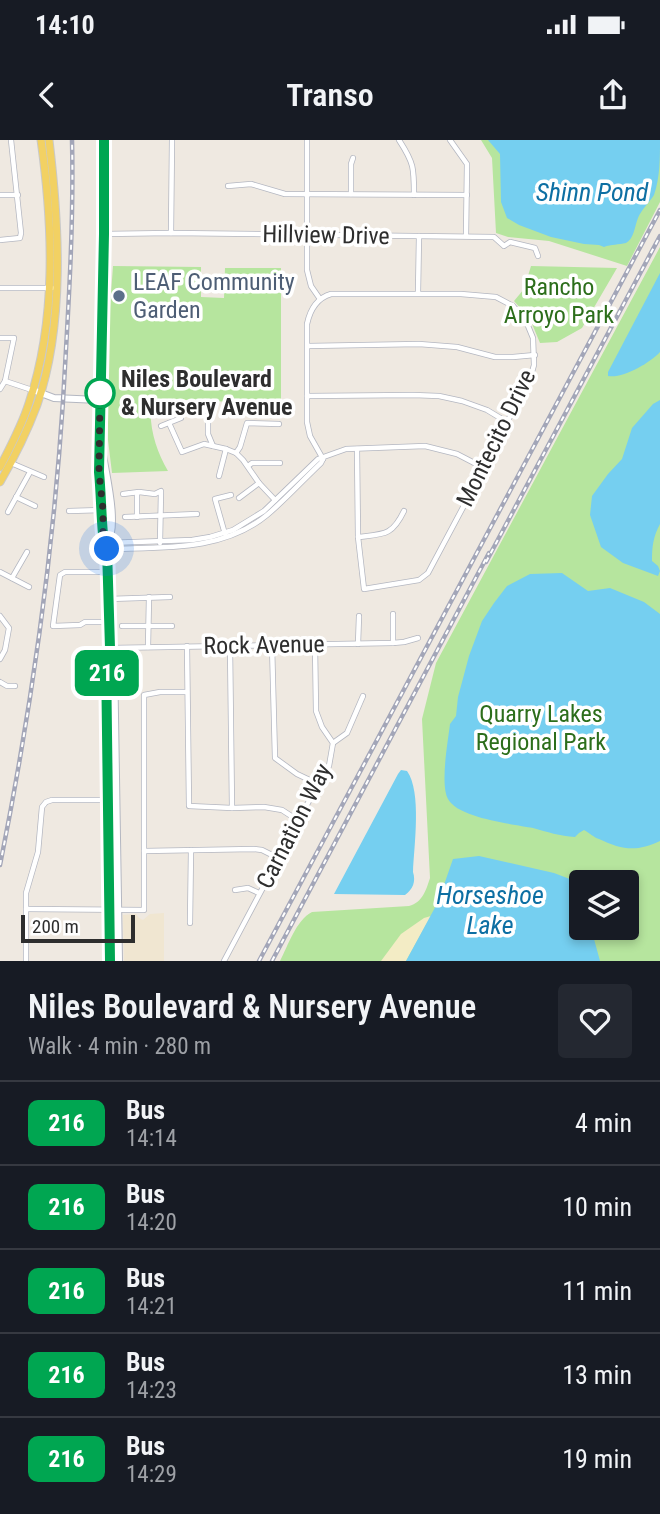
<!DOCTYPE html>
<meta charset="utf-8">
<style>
body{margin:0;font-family:"Roboto Condensed",sans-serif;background:#242831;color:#f1f3f6;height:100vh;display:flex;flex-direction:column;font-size:26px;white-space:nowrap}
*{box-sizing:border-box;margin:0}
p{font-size:23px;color:#9ea1a6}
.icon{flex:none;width:38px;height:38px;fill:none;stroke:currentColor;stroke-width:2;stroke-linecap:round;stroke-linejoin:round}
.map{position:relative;height:821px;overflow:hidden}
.details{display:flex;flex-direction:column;background:#171b24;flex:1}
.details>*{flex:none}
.badge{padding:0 14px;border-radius:10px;font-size:24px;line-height:46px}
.tools{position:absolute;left:569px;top:730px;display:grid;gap:14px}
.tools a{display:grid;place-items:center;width:70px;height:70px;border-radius:7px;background:#171b24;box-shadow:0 4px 10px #0003;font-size:35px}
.scale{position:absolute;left:21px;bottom:18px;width:114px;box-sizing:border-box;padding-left:7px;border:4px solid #2e2e2e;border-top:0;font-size:19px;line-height:24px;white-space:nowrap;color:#2e2e2e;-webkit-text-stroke:5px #fff;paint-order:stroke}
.you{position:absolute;width:35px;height:35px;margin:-18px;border:5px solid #fff;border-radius:50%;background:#1a73e8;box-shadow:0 0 0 10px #1a73e833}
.map>.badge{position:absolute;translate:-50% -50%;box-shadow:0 0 0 4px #fff}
.round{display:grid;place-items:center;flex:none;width:74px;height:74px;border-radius:7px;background:#242831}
.overview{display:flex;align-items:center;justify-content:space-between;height:119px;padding:0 28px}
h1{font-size:33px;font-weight:600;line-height:52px}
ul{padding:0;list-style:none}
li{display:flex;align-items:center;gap:21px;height:84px;padding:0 28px;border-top:2px solid #363941}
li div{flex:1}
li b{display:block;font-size:26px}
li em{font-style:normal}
li .badge{min-width:77px;font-weight:700;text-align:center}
.status{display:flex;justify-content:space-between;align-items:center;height:49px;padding:0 35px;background:#171b24;direction:ltr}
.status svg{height:19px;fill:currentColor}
header{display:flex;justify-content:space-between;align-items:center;height:91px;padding:0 28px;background:#171b24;font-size:32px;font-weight:600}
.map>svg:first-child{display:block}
.education{fill:#f0e6d1}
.green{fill:#b6e59e;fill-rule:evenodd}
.sand{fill:#f3ecc5}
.water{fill:#75cff0}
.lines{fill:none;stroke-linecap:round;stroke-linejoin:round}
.minor-casing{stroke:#b4b7c1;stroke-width:6}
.secondary-casing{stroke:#b4b7c1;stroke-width:8}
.primary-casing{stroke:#c9c9c9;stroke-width:9}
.minor{stroke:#fff;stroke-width:4.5}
.secondary{stroke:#fff;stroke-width:6}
.primary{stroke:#f2d163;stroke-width:7}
.rail-casing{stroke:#a3a6b8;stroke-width:4.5}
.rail{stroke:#fff;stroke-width:2;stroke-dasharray:5;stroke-linecap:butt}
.line-casing{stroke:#fff;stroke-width:16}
.line{stroke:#00a651;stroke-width:10}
.walk{stroke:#2e2e2e;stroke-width:7;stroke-dasharray:0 12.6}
.service-dot{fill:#5c6f8a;stroke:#fff;stroke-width:2.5}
.stop-dot{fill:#fff;stroke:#00a651;stroke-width:3.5}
.labels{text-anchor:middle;stroke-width:7;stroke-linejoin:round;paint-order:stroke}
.street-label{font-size:24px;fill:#2e2e2e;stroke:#fff}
.service-label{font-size:24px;fill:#4e5e75;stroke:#fff;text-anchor:start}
.park-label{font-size:24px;fill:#2c6e1b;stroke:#fff}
.stop-label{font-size:24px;font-weight:bold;fill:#2e2e2e;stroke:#fff;text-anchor:start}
.water-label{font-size:26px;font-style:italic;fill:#0d6fa3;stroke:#fff}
</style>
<div class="status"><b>14:10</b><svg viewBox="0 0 49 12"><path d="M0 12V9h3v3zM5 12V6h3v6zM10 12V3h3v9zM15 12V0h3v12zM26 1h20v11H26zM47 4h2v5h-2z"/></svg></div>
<header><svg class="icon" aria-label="back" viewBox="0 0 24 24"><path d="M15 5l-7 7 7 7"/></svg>Transo<svg class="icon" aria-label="share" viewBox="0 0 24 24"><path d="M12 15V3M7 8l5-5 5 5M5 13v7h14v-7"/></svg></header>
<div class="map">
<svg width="660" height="821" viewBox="0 0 660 821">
<rect width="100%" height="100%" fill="#efe9e1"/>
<!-- education -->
<polygon class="education" points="164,773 164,821 124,821 123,775 136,774 139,778 143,780 150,774"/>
<!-- green -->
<g class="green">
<polygon points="481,0 660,0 660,62 627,126 549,101 508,97 496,93 492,18"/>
<path d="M 660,107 L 660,821 L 280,821 C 288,806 296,780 312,772 L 409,766 C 423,762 426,750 430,738 L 422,579 L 436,523 ZM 581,742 L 626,742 L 626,788 L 581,788 Z"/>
<path d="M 113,126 L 201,127 L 201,157 L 224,158 L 225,128 L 281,128 L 281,264 L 165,259 L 151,266 C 149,289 157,312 168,331 L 112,333 L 108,300 L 108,216 L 101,291 Z"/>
<polygon points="531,126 617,128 582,188 557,202 540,203 530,179 514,161 524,149"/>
</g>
<!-- sand -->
<polygon class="sand" points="431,776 406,821 381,821 401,794 424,778"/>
<!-- water -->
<g class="water">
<path d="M 488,0 L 660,0 C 660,18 660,38 654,55 C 649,63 641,70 638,78 C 635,85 634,99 626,103 C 619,105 611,104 604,107 L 599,105 L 584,104 L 551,97 L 519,85 L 507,78 L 501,62 L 500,14 Z"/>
<path d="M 660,133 L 660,212 C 650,223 622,239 608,236 L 608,232 Z"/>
<path d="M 660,260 L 660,384 C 653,397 652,407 652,421 L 658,426 L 660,431 L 658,436 L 623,423 L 601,407 L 590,375 L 592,356 L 608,334 L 622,319 L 632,288 L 653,264 Z"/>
<path d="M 562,433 L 588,451 L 610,448 L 644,462 L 660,474 L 660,701 C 637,712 622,710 599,699 C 593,697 590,693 584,690 L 579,693 L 575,697 C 560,696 547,692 533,688 C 512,684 458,678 448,659 C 440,644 448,601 450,584 L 456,576 L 458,557 L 469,516 L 482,481 L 494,463 L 507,446 L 530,434 Z"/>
<path d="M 401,630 L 407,631 C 422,652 414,706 413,732 C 416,742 413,749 405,755 L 334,754 L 398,634 Z"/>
<polygon points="479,716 554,733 575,741 581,748 581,788 591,788 600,821 406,821 438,762 453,719"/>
</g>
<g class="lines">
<!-- minor casing -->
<g class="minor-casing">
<g id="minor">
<polyline points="307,0 307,130 311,146 320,159"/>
<path d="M 399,0 C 414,23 414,28 414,55"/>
<polyline points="450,0 467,24 466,96"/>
<polyline points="228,46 251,44 285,54 467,55"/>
<polyline points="351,54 351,24 353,18"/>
<polyline points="0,55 18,55"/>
<polyline points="171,93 172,0"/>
<polyline points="104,94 171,93 494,97 504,106 510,102 535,108 538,116"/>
<polyline points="0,100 20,98 21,93 11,0"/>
<polyline points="0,148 52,148"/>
<polyline points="418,153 419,96"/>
<polyline points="0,198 14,198 5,241 0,249"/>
<polyline points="308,206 419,204 457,207 495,217 513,217 535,215"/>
<polyline points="5,241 32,250"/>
<polyline points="307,256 413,255 439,256 462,261 487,270 507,282"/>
<polyline points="208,262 208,294 213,306"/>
<polyline points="169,283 182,312 204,304 226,309 236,313 243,320 259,343 275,360"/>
<polyline points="161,286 181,278"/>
<polyline points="236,313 240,307 247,283 279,284"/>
<path d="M 323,319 L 310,296 L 307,282 L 307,184 C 310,170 317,158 331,154 L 461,154 L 496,157 L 513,166 L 526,181 L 533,198 L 534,225 L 529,243 L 507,282 L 484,328 L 428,433 L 419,440 L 364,449 L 358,397 L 357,309"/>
<polyline points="11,323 44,337"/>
<polyline points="248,326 252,323 280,323"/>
<polyline points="219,336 226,309"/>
<polyline points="123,354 139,352 155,354 161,351 160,403"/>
<polyline points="16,357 35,366"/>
<polyline points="239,358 259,343"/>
<polyline points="69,371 103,370"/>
<polyline points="8,372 30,332"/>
<polyline points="125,377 197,374"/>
<polyline points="137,377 137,353"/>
<polyline points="225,394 215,359 231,355"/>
<path d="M 358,397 C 384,394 392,396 404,371"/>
<polyline points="107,403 192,400 210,397 233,390 264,371 318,319 346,309 425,306 457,314 484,328"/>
<path d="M 107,409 C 162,407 222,412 267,375 C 286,359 303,340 321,323 L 323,319"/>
<polyline points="0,432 29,447"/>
<polyline points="108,432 65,432 60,435 53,486 80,485 85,482 109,482"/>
<polyline points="12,438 27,412"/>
<polyline points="109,459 170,457"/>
<polyline points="0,476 9,488 5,510 0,519"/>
<polyline points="122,486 172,486"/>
<polyline points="393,503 393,474"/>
<polyline points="358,504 359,476"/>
<polyline points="272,505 275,618 297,634 318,644"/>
<polyline points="187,506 189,666 232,668 264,667 282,670 299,681"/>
<polyline points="230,506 232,668"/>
<polyline points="148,507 149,457"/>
<polyline points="110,508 393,503 404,502 418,498"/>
<polyline points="0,542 7,546 15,546"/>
<polyline points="333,603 347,593 363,556"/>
<polyline points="144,711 254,709 262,710 280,719"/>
<polyline points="235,750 248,748 259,753"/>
<polyline points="26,769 144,770 144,555 160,552 187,552"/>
<polyline points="190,783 191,710"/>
<polyline points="26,821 26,753 38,712 42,667 46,662 52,660 110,660"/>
<polyline points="224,821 318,644 329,626 333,603 322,587 316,571 315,505"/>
</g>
</g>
<!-- secondary casing -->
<g class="secondary-casing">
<g id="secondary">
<polyline points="104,0 104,94 99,332 103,370 103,398 107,403 110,508 106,516 111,821"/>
<polyline points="33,250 54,258 99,260"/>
<path d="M 103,315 C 106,335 119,387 107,403"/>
<polyline points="110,508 114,514 119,821"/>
</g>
</g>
<!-- primary casing -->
<g class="primary-casing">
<g id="primary">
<path d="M 0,327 C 11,306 22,285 29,263 C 57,179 53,86 41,0"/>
<path d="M 0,342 C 14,318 27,292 37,265 C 65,184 59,84 49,0"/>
</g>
</g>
<!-- minor -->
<use href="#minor" class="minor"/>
<!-- secondary -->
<use href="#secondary" class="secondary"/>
<!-- primary -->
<use href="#primary" class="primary"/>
<!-- rail casing -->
<g class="rail-casing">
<g id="rail">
<polyline points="486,422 660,96"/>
<path d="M 0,725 C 31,571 53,417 63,261 C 68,174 74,87 72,0"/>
<polyline points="259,821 660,70"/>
<polyline points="272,821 489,413"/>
</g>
</g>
<!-- rail -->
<use href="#rail" class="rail"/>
</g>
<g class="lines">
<!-- line casing -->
<g class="line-casing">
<path id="line" d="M 104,0 L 104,94 L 99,332 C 101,352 101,373 103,394 C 104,400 107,403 107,409 L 110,508 L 106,516 L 110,821"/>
</g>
<!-- line -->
<use href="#line" class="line"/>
<!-- walk -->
<polyline class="walk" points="100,253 99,332 103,370 103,398 107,404 107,409"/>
</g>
<!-- markers -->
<circle class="service-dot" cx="119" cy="156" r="7"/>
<circle class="stop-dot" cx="100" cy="253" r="14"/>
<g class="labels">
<!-- street labels -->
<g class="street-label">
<text transform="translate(326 95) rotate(1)" y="8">Hillview Drive</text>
<text transform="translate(496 298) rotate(-64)" y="8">Montecito Drive</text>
<text transform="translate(264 505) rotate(-1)" y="8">Rock Avenue</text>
<text transform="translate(294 686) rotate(-63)" y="8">Carnation Way</text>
</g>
<!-- service labels -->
<g class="service-label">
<text x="133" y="150">LEAF Community<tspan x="133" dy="28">Garden</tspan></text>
</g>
<!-- park labels -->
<g class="park-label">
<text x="559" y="155">Rancho<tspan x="559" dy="28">Arroyo Park</tspan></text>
<text x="541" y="582">Quarry Lakes<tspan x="541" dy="28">Regional Park</tspan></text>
</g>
<!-- stop labels -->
<g class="stop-label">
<text x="121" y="247">Niles Boulevard<tspan x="121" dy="28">&amp; Nursery Avenue</tspan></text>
</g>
<!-- water labels -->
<g class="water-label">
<text x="592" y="61">Shinn Pond</text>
<text x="490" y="764">Horseshoe<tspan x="490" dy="30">Lake</tspan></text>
</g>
</g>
</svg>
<div class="tools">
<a><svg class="icon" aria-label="layers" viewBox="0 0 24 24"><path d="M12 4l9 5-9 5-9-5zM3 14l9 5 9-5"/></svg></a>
</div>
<div class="scale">200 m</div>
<div class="you" style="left:107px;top:409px"></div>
<b class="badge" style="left:107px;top:533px;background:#00a651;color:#fff">216</b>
</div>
<section class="details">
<div class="overview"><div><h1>Niles Boulevard &amp; Nursery Avenue</h1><p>Walk · 4 min · 280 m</p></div><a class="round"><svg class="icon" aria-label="heart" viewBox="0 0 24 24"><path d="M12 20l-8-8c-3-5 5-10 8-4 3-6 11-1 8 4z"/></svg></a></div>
<ul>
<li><span class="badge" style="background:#00a651;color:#fff">216</span><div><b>Bus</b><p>14:14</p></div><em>4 min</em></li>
<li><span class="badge" style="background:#00a651;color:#fff">216</span><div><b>Bus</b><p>14:20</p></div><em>10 min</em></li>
<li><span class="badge" style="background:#00a651;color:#fff">216</span><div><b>Bus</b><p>14:21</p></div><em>11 min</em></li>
<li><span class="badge" style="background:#00a651;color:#fff">216</span><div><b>Bus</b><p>14:23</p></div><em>13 min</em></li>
<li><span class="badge" style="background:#00a651;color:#fff">216</span><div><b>Bus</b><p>14:29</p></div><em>19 min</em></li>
</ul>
</section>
